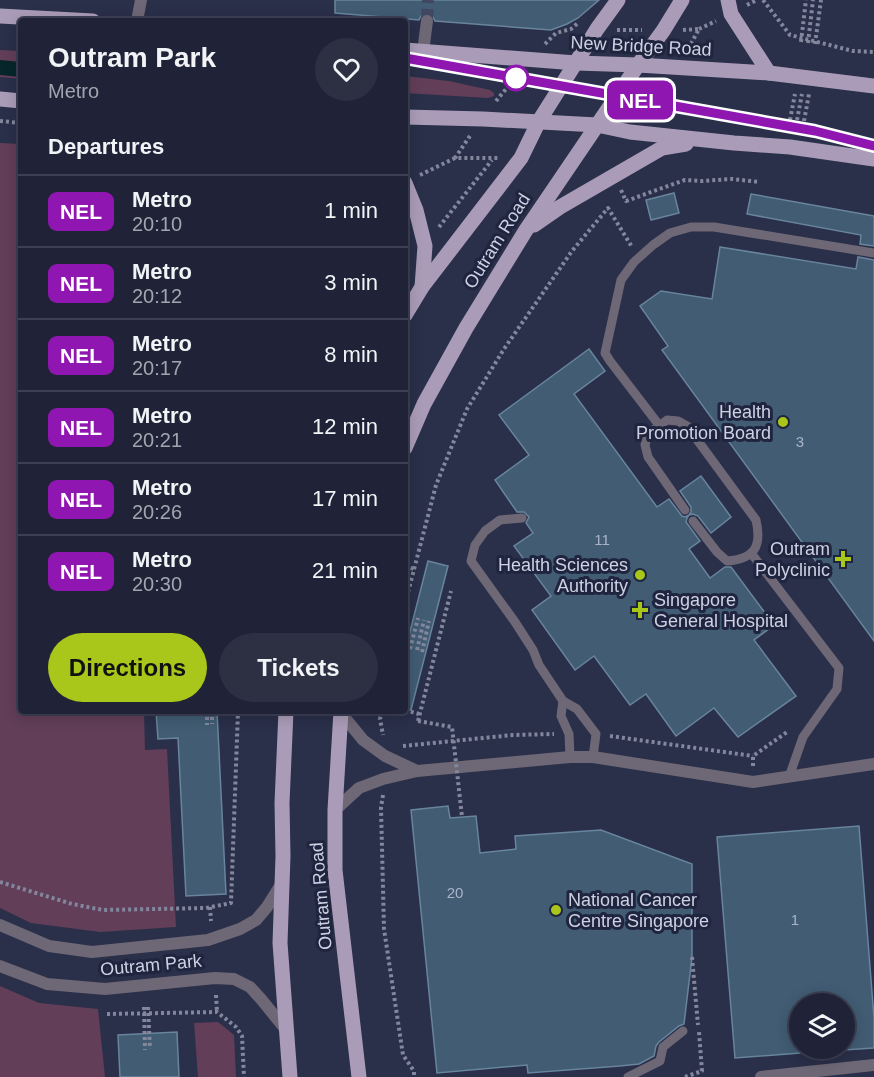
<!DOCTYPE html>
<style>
body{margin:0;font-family:Arial,sans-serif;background:#2d2f43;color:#f1f3f6;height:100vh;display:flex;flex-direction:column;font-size:22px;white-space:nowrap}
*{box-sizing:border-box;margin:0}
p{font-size:20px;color:#a2a4ae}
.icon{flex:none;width:33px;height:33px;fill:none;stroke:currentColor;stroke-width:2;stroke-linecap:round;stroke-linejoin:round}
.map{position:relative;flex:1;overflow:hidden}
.panel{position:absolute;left:18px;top:18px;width:390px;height:696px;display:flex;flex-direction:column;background:#202338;border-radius:6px;box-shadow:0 3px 15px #0003,0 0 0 2px #3d4053}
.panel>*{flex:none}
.badge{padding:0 12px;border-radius:9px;font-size:21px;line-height:39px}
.controls{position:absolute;left:789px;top:993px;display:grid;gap:12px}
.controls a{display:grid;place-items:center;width:66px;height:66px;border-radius:50%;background:#202338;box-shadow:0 3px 15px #0003,0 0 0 2px #3d4053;font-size:30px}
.map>.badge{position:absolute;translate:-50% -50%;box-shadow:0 0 0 3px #fff}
h2{padding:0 30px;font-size:22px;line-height:54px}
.round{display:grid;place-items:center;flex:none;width:63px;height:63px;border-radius:32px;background:#2d2f43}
.head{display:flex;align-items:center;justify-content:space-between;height:102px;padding:0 30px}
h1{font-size:28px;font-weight:700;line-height:45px}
.cta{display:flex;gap:12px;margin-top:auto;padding:12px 30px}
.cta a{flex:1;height:69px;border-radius:36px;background:#a9c71a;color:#111;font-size:24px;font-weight:700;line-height:69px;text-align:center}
.cta a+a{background:#2d2f43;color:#f1f3f6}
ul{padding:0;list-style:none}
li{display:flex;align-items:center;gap:18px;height:72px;padding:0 30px;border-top:2px solid #3d4053}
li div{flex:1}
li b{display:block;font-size:22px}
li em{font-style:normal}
li .badge{min-width:66px;font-weight:700;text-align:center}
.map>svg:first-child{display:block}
.green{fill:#623e58}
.water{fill:#06262c}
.building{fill:#415c73;stroke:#68859d;stroke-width:1.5}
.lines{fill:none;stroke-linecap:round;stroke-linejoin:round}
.minor-tunnel{stroke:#424761;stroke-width:12;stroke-dasharray:12 6;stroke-linecap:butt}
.path{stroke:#82879d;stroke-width:4;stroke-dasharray:3 3;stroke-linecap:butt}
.service{stroke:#6e6775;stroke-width:9}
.minor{stroke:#6e6775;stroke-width:12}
.primary{stroke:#aa9cb8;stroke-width:15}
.path-bridge{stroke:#82879d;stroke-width:4;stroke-dasharray:3 3;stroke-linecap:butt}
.line-casing{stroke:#fff;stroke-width:14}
.line{stroke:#9016b2;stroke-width:9}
.stop-dot{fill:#fff;stroke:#9016b2;stroke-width:3}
.poi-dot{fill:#a9c71a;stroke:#20253f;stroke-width:2}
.labels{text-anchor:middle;stroke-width:6;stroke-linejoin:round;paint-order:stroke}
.number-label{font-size:15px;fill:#aab4c7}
.street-label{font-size:18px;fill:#cdd1e3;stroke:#20253f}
.poi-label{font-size:18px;fill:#cdd1e3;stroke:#20253f;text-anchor:end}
</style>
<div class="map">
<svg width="874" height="1077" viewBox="0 0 874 1077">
<rect width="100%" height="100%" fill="#2a2f4a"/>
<!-- green -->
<g class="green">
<polygon points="0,50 21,51 21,79 0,77"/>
<polygon points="405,76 449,81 490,90 494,93 494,96 488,98 405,93"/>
<polygon points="0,143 21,144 21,711 144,711 145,750 167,749 176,927 100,932 31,923 0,908"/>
<polygon points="0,986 39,1003 98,1009 105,1077 0,1077"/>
<polygon points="218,1022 234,1035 236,1077 198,1077 194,1023"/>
</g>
<!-- water -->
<polygon class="water" points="0,60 21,62 21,77 0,75"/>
<!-- building -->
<g class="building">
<polygon points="335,0 599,0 578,18 567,24 551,30 435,21 432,15 427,13 421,16 419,20 335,13"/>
<polygon points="674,193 679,213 651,220 646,200"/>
<polygon points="751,194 874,216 874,246 860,244 861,235 747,214"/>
<polygon points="720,247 856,269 858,257 874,260 874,641 662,350 668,346 640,306 661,291 712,299"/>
<polygon points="589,349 605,371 574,394 657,507 669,499 682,516 685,517 689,515 691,512 691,507 680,491 701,476 731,517 711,533 698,516 693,514 689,515 687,518 686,522 700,541 689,549 710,578 725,567 731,567 774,625 754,640 796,696 738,737 714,708 676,736 646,694 630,705 594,656 575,670 532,610 551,596 514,546 533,533 526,523 529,517 524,512 517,512 495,480 529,455 499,415"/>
<polygon points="428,561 448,566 411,710 405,709 405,651"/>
<polygon points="156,711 217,711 226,894 186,896 178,738 158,739"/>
<polygon points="448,806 450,818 476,816 480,853 516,849 515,836 601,830 692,864 692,957 684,1024 679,1026 659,1042 656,1046 654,1056 639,1064 620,1066 528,1073 527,1065 437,1073 411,810"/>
<polygon points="859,826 874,1018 874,1048 844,1050 844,1004 800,1004 800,1053 735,1058 717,837"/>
<polygon points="177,1032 179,1077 120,1077 118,1035"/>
</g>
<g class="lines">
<!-- minor-tunnel -->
<polyline class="minor-tunnel" points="427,21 428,0"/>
<!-- path -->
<g class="path">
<polyline points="763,0 790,35 853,51 874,52"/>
<polyline points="747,5 757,0"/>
<polyline points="699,29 716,21"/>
<polyline points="617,30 642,30"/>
<polyline points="683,30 699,29 687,51"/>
<polyline points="801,42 806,0"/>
<polyline points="808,43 813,0"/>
<polyline points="545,44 556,33 571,29 578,23"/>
<polyline points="815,44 821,0"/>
<polyline points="496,101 516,77"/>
<polyline points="641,117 665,84"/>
<polyline points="790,120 795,94"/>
<polyline points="797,120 802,94"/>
<polyline points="0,121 21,123"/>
<polyline points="804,121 809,94"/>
<polyline points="470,136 455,158 498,158"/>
<polyline points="420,175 455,158"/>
<polyline points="621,190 626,201 685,180 702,181 732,179 760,182"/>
<polyline points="439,227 492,160"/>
<polyline points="405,566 414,569"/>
<polyline points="405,604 436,485 467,409 504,349 572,251 608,208 632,247"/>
<polyline points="410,649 418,618"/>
<polyline points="417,650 424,620"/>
<polyline points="422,652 429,621"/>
<polyline points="405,710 419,714"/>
<polyline points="207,711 207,725"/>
<polyline points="212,711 212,724"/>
<polyline points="382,711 380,719 383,735"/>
<polyline points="418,721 451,591"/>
<polyline points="610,736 753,756"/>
<polyline points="403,746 513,735 554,734"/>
<polyline points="753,766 753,756 787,732"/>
<polyline points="383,795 381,807 384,929 403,1055 414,1071 414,1077"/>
<polyline points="0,882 72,904 103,910 206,908 231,903 238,711"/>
<polyline points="210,907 211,921"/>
<polyline points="692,957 698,1025"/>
<polyline points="216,995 217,1012"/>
<polyline points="144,1007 145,1050"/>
<polyline points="148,1007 150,1049"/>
<polyline points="107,1014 217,1012 236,1027 242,1036 244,1077"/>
<polyline points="685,1077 702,1071 699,1032"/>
</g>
<!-- service -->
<g class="service">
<polyline points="659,425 610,361 605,353 621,280 634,262 653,245 670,233 691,227 714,227 874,253"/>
<path d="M 685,510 L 648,457 L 645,445 L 648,434 L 667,420 L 678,421 L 687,426 L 756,520 C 762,546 755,559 727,561 L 717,552 L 693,521"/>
<polyline points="522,518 500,520 485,531 475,545 471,561 515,622 533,650 539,665 563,701 577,709 596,734 593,757"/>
<polyline points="751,553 839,668 837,689 803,737 789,777"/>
<polyline points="563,701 561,716 569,734 570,757"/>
<polyline points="628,1077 660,1061 663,1047 683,1031"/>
</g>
<!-- minor -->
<g class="minor">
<polyline points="137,21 141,0"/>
<polyline points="423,52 427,21"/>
<polyline points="341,713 363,740 385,756 417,771"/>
<polyline points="335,810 359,788 383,779 417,771 570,757 593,757 753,782 874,764"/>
<polyline points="0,925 49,946 92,952 208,940 240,929 256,920 267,907 282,883"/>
<polyline points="0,966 47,984 105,989 215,978 234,979 250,987 261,999 287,1031"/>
<polyline points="761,1077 874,1065"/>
</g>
<!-- primary -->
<g class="primary">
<polyline points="728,0 731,14 769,73"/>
<polyline points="0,16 93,21"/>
<polyline points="405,50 576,63 638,65 769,73 874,86"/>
<polyline points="0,99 21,101"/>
<polyline points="405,117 483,119 597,125 630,132 734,143 790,147 874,159"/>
<polyline points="405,183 416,210 425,246 422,287"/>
<polyline points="534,225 560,207 662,148 686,144"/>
<polyline points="405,315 422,287 521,158 539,121 597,29 618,0"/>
<polyline points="405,448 424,404 466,328 526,230 638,65 663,31 682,0"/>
<polyline points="286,711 282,803 283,856 280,943 290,1077"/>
<polyline points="341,711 335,810 335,870 359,1077"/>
</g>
<!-- path-bridge -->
<polyline class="path-bridge" points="418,721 452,727 462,817"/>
</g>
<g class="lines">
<!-- line casing -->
<g class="line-casing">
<polyline id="line" points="405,58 815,131 874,146"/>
</g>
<!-- line -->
<use href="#line" class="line"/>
</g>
<!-- markers -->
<circle class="stop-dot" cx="516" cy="78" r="12"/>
<g class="poi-dot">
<circle cx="783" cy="422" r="6"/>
<path d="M840 550h6v6h6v6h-6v6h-6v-6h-6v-6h6z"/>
<circle cx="640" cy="575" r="6"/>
<path d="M637 601h6v6h6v6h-6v6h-6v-6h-6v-6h6z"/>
<circle cx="556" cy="910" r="6"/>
</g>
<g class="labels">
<!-- number labels -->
<g class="number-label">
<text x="800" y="447">3</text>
<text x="602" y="545">11</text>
<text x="455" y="898">20</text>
<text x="795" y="925">1</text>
</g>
<!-- street labels -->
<g class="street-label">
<text transform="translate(641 46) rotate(3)" y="6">New Bridge Road</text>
<text transform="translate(497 241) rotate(-58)" y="6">Outram Road</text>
<text transform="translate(321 896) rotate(-95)" y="6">Outram Road</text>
<text transform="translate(151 965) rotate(-5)" y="6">Outram Park</text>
</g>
<!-- poi labels -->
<g class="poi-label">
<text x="771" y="418">Health<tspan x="771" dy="21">Promotion Board</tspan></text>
<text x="830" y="555">Outram<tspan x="830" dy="21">Polyclinic</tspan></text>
<text x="628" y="571">Health Sciences<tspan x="628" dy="21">Authority</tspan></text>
<text x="654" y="606" text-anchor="start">Singapore<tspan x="654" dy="21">General Hospital</tspan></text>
<text x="568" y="906" text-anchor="start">National Cancer<tspan x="568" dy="21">Centre Singapore</tspan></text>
</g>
</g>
</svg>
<div class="controls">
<a><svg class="icon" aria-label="layers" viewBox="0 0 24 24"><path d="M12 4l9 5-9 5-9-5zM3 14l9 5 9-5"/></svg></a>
</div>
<b class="badge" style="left:640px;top:100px;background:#9016b2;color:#fff">NEL</b>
<section class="panel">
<div class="head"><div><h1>Outram Park</h1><p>Metro</p></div><a class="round"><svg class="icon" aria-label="heart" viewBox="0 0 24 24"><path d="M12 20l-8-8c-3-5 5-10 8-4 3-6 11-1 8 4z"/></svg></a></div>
<h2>Departures</h2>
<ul>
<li><span class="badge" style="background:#9016b2;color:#fff">NEL</span><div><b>Metro</b><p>20:10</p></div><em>1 min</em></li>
<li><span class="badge" style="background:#9016b2;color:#fff">NEL</span><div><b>Metro</b><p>20:12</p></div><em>3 min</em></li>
<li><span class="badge" style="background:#9016b2;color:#fff">NEL</span><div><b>Metro</b><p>20:17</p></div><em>8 min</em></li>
<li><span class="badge" style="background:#9016b2;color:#fff">NEL</span><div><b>Metro</b><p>20:21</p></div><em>12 min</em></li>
<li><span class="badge" style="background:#9016b2;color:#fff">NEL</span><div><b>Metro</b><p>20:26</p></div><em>17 min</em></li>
<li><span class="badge" style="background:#9016b2;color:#fff">NEL</span><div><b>Metro</b><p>20:30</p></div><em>21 min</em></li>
</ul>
<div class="cta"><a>Directions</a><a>Tickets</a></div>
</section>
</div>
